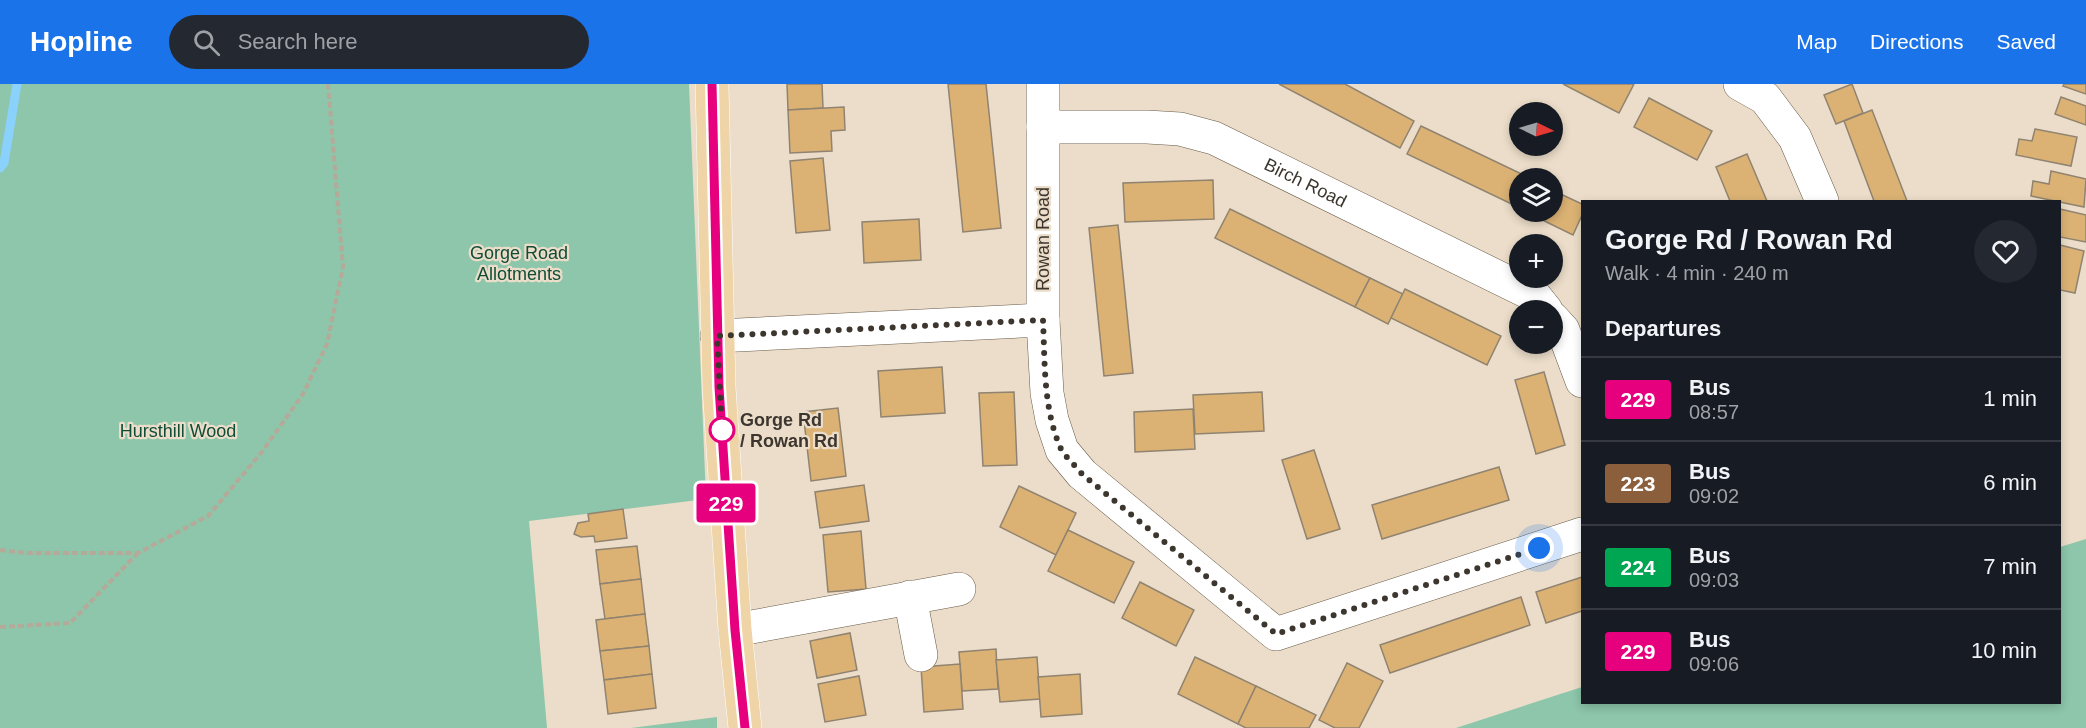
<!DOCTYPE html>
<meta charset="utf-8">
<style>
body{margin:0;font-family:Helvetica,sans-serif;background:#242831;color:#f1f3f6;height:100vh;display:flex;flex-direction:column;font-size:22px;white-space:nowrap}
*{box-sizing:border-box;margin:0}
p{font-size:20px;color:#9ea1a6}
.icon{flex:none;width:33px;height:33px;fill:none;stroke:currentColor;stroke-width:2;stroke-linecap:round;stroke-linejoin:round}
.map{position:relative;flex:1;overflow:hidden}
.drawer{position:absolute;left:1581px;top:116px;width:480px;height:504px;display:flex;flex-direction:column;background:#171b24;border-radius:0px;box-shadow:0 3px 9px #0003}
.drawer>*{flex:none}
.badge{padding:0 12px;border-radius:4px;font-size:21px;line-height:39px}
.needle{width:39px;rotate:95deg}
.fabs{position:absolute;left:1509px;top:18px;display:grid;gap:12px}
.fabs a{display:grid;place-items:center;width:54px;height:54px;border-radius:50%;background:#171b24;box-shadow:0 3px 9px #0003;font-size:30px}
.you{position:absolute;width:30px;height:30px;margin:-15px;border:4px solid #fff;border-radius:50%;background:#1a73e8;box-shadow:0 0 0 9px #1a73e833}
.map>.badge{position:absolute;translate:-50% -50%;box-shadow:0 0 0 3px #fff}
h2{padding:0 24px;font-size:22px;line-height:54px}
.round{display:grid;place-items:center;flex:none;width:63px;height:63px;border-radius:32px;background:#242831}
.summary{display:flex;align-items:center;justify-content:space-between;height:102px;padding:0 24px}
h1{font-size:28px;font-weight:700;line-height:45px}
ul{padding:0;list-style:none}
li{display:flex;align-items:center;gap:18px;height:84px;padding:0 24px;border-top:2px solid #363941}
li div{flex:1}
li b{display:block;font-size:22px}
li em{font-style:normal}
li .badge{min-width:66px;font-weight:700;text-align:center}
header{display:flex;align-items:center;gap:36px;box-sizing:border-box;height:84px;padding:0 30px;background:#1a73e8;color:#fff}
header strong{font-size:28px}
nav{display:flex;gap:33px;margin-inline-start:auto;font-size:21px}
.search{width:420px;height:54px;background:#242831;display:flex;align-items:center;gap:15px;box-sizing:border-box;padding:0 21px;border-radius:33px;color:#9ea1a6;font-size:22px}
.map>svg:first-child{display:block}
.green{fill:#8dc6aa}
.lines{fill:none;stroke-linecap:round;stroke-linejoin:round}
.stream{stroke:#8ad1fb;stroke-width:9}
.building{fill:#dbb274;stroke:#908370;stroke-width:1.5}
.street-casing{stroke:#675b49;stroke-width:34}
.primary-casing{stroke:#fff;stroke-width:34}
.path{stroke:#b5a999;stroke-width:4;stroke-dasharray:6 3;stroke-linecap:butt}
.street{stroke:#fff;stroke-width:33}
.primary{stroke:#efd4a8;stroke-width:33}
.line-casing{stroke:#fff;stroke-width:14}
.line{stroke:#e6007e;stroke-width:9}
.walk{stroke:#3c362e;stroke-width:6;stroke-dasharray:0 10.8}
.stop-dot{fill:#fff;stroke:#e6007e;stroke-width:3}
.labels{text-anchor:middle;stroke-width:4.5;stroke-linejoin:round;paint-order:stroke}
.street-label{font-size:18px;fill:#3c362e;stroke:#ebddc9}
.park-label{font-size:18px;fill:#104d36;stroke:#ebddc9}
.stop-label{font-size:18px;font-weight:bold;fill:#3c362e;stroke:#ebddc9;text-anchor:start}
</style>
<header>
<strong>Hopline</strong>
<div class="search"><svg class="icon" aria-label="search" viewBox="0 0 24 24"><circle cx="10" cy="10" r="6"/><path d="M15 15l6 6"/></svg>Search here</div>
<nav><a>Map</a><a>Directions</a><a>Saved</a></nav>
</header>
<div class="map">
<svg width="2086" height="644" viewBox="0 0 2086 644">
<rect width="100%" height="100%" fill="#ebddc9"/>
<!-- green -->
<g class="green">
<polygon points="0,0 689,0 706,415 529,437 547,644 0,644"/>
<polygon points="2086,455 2086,644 1456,644 1582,603 1582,618 2060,618 2060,463"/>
<polygon points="717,633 717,644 631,644"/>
</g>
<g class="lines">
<!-- stream -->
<polyline class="stream" points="0,84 4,79 17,0"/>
</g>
<!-- building -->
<g class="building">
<polygon points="787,0 822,0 823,24 788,26"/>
<polygon points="948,0 986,0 1001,144 963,148"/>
<polygon points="1279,0 1345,0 1414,37 1400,64"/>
<polygon points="1563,0 1634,0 1619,29"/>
<polygon points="1852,0 1863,29 1836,40 1824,11"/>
<polygon points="2064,0 2086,0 2086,10 2063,2"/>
<polygon points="2061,13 2086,22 2086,41 2055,30"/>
<polygon points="1649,14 1712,47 1697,76 1634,43"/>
<polygon points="844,23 845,46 831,47 832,67 790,69 788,26"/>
<polygon points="1872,26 1907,117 1874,117 1844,37"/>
<polygon points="1421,42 1530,94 1520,94 1520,124 1407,70"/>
<polygon points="2035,45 2077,53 2071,82 2016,71 2019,55 2032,57"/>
<polygon points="1747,70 1767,117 1730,117 1716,83"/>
<polygon points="823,74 830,146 796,149 790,77"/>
<polygon points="2051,87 2086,95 2084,123 2031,112 2033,97 2049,100"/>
<polygon points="1213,96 1214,135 1125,138 1123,99"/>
<polygon points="1552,106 1582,120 1582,131 1573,151 1526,128 1552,128"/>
<polygon points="1230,125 1370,194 1355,223 1215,154"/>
<polygon points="2060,125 2086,131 2086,158 2060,153"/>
<polygon points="919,135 921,176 864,179 862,138"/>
<polygon points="1118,141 1133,289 1104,292 1089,144"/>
<polygon points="2060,161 2084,167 2075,209 2060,206"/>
<polygon points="1370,194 1403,210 1388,240 1355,223"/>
<polygon points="1405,205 1501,252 1487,281 1391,234"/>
<polygon points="942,283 945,329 881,333 878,287"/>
<polygon points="1544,288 1565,361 1536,370 1515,296"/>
<polygon points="1014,308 1017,381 983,382 979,309"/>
<polygon points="1262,308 1264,347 1195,350 1193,311"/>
<polygon points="838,324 846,392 811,397 803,328"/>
<polygon points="1193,325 1195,365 1135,368 1134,328"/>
<polygon points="1314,366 1340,445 1307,455 1282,376"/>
<polygon points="1499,383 1509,416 1382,455 1372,421"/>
<polygon points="864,401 869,437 820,444 815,408"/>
<polygon points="1019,402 1076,429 1056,471 1000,443"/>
<polygon points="623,425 627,454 595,458 594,452 581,453 574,450 578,439 589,437 588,430"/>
<polygon points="1068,446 1134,478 1114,519 1048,487"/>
<polygon points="861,447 866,505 828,508 823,451"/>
<polygon points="637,462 641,495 600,500 596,466"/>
<polygon points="1582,493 1582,527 1546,539 1536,508"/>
<polygon points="641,495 645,530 605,535 600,500"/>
<polygon points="1140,498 1194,526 1176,562 1122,534"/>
<polygon points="1521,513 1530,541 1390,589 1380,561"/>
<polygon points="645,530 649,562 600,567 596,536"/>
<polygon points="850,549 857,586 817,594 810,557"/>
<polygon points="649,562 652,590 604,596 600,567"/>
<polygon points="996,565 998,605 962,607 959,568"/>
<polygon points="1037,573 1040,615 1000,618 996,576"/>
<polygon points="1195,573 1256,602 1238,640 1178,610"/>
<polygon points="1347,579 1383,597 1359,644 1335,644 1319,636"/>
<polygon points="960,580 963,625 924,628 921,583"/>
<polygon points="652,590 656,624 608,630 604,596"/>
<polygon points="1080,590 1082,630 1041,633 1038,593"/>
<polygon points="859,592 866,631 825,638 818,600"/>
<polygon points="1256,602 1316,631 1309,644 1246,644 1238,640"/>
</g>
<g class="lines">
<!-- street casing -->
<g class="street-casing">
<g id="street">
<polyline points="1043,0 1043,236 1047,309 1052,336 1062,366 1082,390 1276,550 1582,450"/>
<polyline points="1740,0 1765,14 1795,54 1822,117"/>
<path id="s1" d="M 1043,43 L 1147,43 L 1180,45 L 1214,54 L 1534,211 L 1546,226"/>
<polyline points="1552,234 1563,246 1582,297"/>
<polyline points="717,252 1043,236"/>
<polyline points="910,513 921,571"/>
<polyline points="735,546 959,505"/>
</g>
</g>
<!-- primary casing -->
<g class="primary-casing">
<polyline id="primary" points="712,0 719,303 735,546 745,644"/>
</g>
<!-- path -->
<g class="path">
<polyline points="0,466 26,469 138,469 208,432 261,369 303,310 327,260 343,183 328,0"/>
<polyline points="0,543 70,539 137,470"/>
</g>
<!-- street -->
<use href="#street" class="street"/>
<!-- primary -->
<use href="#primary" class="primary"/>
</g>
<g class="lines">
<!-- line casing -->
<g class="line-casing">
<polyline id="line" points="712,0 719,303 735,546 745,644"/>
</g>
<!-- line -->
<use href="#line" class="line"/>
<!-- walk -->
<path class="walk" d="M 722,346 L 717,252 L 1043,236 C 1045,278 1043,325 1061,365 C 1066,374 1076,382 1082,390 L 1276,550 L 1539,464"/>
</g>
<!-- markers -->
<circle class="stop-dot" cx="722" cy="346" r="12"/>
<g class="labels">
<!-- street labels -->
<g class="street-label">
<text dy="6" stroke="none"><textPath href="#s1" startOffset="274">Birch Road</textPath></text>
<text transform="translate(1043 155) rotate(-90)" y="6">Rowan Road</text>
</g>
<!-- park labels -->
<g class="park-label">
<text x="519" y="175">Gorge Road<tspan x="519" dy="21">Allotments</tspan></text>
<text x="178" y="353">Hursthill Wood</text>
</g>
<!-- stop labels -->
<g class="stop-label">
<text x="740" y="342">Gorge Rd<tspan x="740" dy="21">/ Rowan Rd</tspan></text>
</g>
</g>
</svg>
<div class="fabs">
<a><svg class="needle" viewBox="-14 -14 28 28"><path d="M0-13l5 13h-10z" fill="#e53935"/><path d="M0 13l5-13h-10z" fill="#9ea1a6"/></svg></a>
<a><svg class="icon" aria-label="layers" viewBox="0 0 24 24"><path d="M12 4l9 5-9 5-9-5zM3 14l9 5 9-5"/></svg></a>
<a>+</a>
<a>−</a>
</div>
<div class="you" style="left:1539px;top:464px"></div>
<b class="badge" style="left:726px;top:419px;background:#e6007e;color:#fff">229</b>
<section class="drawer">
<div class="summary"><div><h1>Gorge Rd / Rowan Rd</h1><p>Walk · 4 min · 240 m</p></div><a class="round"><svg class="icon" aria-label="heart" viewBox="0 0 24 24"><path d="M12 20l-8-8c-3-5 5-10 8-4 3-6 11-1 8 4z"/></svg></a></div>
<h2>Departures</h2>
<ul>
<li><span class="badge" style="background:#e6007e;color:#fff">229</span><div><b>Bus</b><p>08:57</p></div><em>1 min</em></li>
<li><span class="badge" style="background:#8b5e3c;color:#fff">223</span><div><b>Bus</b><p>09:02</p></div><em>6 min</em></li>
<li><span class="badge" style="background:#00a651;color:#fff">224</span><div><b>Bus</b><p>09:03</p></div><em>7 min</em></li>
<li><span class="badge" style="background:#e6007e;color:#fff">229</span><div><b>Bus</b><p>09:06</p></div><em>10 min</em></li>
</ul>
</section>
</div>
